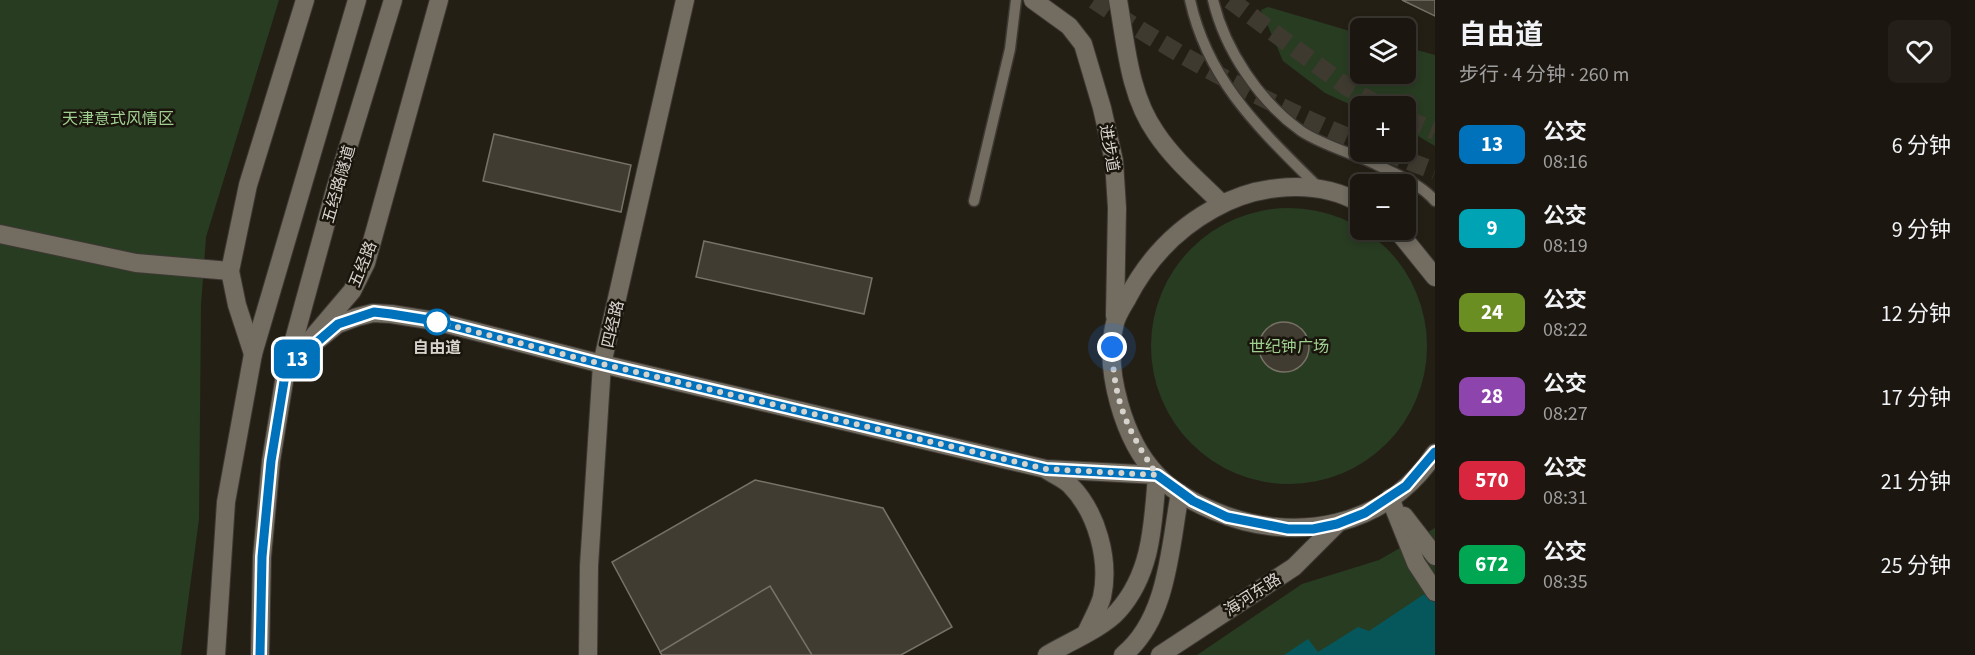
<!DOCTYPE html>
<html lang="zh">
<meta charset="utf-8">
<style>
body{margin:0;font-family:"Source Sans 3","Noto Sans SC",sans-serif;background:#242019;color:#f1f3f6;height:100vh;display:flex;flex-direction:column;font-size:22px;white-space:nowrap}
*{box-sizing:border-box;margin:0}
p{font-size:20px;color:#a09f9f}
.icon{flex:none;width:33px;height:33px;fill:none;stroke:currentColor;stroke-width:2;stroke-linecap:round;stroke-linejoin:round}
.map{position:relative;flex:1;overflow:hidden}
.side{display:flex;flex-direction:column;background:#1b1710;width:540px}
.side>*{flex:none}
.badge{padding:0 12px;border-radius:9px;font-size:21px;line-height:39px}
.tools{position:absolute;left:1350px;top:18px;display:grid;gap:12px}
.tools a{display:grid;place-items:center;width:66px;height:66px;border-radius:9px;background:#1b1710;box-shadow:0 3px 9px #0003,0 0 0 2px #393630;font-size:30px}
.you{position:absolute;width:30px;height:30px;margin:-15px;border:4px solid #fff;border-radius:50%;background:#1a73e8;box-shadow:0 0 0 9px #1a73e833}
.map>.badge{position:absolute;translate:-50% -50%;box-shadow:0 0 0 3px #fff}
.round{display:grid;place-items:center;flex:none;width:63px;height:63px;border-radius:9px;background:#242019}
.headline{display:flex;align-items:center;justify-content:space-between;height:102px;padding:0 24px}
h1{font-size:28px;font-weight:700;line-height:45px}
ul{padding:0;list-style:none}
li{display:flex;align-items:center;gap:18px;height:84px;padding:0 24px}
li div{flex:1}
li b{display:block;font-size:22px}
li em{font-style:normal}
li .badge{min-width:66px;font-weight:700;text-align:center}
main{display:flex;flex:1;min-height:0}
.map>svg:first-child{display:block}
.green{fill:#283c22}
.water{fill:#05575c}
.building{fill:#413c31;stroke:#787266;stroke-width:1.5}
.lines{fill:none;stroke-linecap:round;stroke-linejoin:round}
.secondary-tunnel{stroke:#3f3a30;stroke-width:18;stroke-dasharray:18 9;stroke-linecap:butt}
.lane-casing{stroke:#3d3833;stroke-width:13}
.street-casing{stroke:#3d3833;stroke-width:20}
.secondary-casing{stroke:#3d3833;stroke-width:20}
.lane{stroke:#726c61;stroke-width:10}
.street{stroke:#726c61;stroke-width:18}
.secondary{stroke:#726c61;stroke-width:18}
.line-casing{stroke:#fff;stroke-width:14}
.line{stroke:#0072bc;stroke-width:9}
.walk{stroke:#d6d2cc;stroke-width:6;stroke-dasharray:0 10.8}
.stop-dot{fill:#fff;stroke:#0072bc;stroke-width:3}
.labels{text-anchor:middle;stroke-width:5;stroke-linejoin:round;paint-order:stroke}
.park-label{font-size:16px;fill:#9fcf91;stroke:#1a150c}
.street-label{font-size:16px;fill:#d6d2cc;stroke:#1a150c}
.stop-label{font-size:16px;font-weight:bold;fill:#d6d2cc;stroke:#1a150c}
</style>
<main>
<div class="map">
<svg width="1435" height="655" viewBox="0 0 1435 655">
<rect width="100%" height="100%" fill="#241f15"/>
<!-- green -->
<g class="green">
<polygon points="0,0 279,0 206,237 201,305 199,519 181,655 0,655"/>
<polygon points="1268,7 1360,34 1360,74 1406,74 1406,47 1435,55 1435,146 1406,129 1406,106 1360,106 1360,109 1325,93 1283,61 1261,10"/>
<circle cx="1289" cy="346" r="138"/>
<polygon points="1435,528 1435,655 1197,655 1302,584 1379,560"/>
</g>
<!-- water -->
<polygon class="water" points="1435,587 1435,655 1284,655 1308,639 1318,652 1358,627 1369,631"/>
<!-- building -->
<g class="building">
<polygon points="1402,0 1435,0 1435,16"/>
<polygon points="494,134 631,165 621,212 483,181"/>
<polygon points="704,241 872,278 864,314 696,277"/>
<circle cx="1284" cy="347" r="25"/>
<polygon points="755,480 883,508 952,627 901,655 662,655 612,562"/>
<polygon points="770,586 812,655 662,655 660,652"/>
</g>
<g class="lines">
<!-- secondary-tunnel -->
<g class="secondary-tunnel">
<path d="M 1094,0 C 1177,56 1268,104 1360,142"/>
<polyline points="1230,0 1347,87 1380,106"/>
<polyline points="1406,119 1435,131"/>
<polyline points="1384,152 1435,171"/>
</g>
<!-- lane casing -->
<g class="lane-casing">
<g id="lane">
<path d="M 1190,0 C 1208,82 1261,130 1318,187"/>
<path d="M 1213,0 C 1225,50 1259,101 1301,131 C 1320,144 1351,153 1373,163 C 1393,173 1420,183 1435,201"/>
<polyline points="974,201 1010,49 1016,0"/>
</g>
</g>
<!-- street casing -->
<g class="street-casing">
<g id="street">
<polyline points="0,234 136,263 230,271"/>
<path d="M 313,344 L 338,324 L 357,317 L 373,313 L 391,314 L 435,321 L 602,364 L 1046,469 L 1157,475 C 1153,524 1152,573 1118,611 C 1103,628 1067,643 1047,655"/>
<path d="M 1047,470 C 1054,475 1064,479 1070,485 C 1097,512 1110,560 1102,597 C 1099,608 1092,620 1087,631"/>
<polyline points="588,655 589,566 602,364 685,0"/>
<path d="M 1123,655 C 1168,619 1170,546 1180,493"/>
<polyline points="1160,655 1294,567 1337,524"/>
</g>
</g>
<!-- secondary casing -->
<g class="secondary-casing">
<g id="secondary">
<polyline points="1033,0 1069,26 1083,44 1102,108 1114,161 1117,208 1115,316"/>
<path d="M 1118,0 C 1126,44 1129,95 1156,133 C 1174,160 1199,181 1222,204"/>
<path d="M 1360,203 C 1316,178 1257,184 1213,209 C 1175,230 1147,260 1127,299 C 1123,306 1117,315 1115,323 C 1103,369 1124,441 1157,475 C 1172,491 1195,503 1214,511 C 1294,545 1386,528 1435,453"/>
<polyline points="1397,230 1435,277"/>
<polyline points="253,354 237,305 230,271 248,185 305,0"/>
<polyline points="289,365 352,291 366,263 439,0"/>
<polyline points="1390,498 1416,563 1435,592"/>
<polyline points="1404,516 1435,556"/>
<polyline points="216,655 226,502 253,354 357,0"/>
<polyline points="260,655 262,557 271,461 286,369 335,190 393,0"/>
</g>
</g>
<!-- lane -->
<use href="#lane" class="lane"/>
<!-- street -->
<use href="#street" class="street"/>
<!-- secondary -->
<use href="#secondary" class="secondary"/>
</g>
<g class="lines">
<!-- line casing -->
<g class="line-casing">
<polyline id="line" points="260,655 262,557 271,461 286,369 338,324 374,312 391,314 435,321 602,364 1046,469 1157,475 1193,501 1227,517 1288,529 1313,529 1337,524 1365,513 1406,486 1435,452"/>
</g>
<!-- line -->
<use href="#line" class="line"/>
<!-- walk -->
<path class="walk" d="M 437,322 L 602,364 L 1046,469 L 1157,475 C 1127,429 1114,403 1112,347"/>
</g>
<!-- markers -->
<circle class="stop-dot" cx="437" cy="322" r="12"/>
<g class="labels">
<!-- park labels -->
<g class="park-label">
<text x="118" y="124">天津意式风情区</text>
<text x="1289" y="352">世纪钟广场</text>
</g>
<!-- street labels -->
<g class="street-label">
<text transform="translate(1110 148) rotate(80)" y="6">进步道</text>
<text transform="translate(338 184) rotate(-74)" y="6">五经路隧道</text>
<text transform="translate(362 264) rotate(-68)" y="6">五经路</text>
<text transform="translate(612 324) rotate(-77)" y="6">四经路</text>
<text transform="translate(1252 594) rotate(-33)" y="6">海河东路</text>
</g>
<!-- stop labels -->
<g class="stop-label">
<text x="437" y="353">自由道</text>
</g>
</g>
</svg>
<div class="tools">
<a><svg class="icon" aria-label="layers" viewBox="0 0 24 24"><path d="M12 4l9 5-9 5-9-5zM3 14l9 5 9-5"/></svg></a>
<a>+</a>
<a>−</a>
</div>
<div class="you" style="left:1112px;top:347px"></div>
<b class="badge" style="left:297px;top:359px;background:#0072bc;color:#fff">13</b>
</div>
<section class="side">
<div class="headline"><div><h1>自由道</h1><p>步行 · 4 分钟 · 260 m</p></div><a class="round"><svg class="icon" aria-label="heart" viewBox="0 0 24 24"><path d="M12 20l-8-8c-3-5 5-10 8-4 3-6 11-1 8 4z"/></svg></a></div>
<ul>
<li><span class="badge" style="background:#0072bc;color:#fff">13</span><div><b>公交</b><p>08:16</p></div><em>6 分钟</em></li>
<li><span class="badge" style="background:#00a3b4;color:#fff">9</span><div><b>公交</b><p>08:19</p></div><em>9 分钟</em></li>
<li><span class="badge" style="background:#6b8e23;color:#fff">24</span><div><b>公交</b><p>08:22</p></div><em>12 分钟</em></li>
<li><span class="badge" style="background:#8e44ad;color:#fff">28</span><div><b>公交</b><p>08:27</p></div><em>17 分钟</em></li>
<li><span class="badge" style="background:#d7263d;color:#fff">570</span><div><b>公交</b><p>08:31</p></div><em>21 分钟</em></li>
<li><span class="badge" style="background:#00a651;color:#fff">672</span><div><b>公交</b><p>08:35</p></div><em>25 分钟</em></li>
</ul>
</section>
</main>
